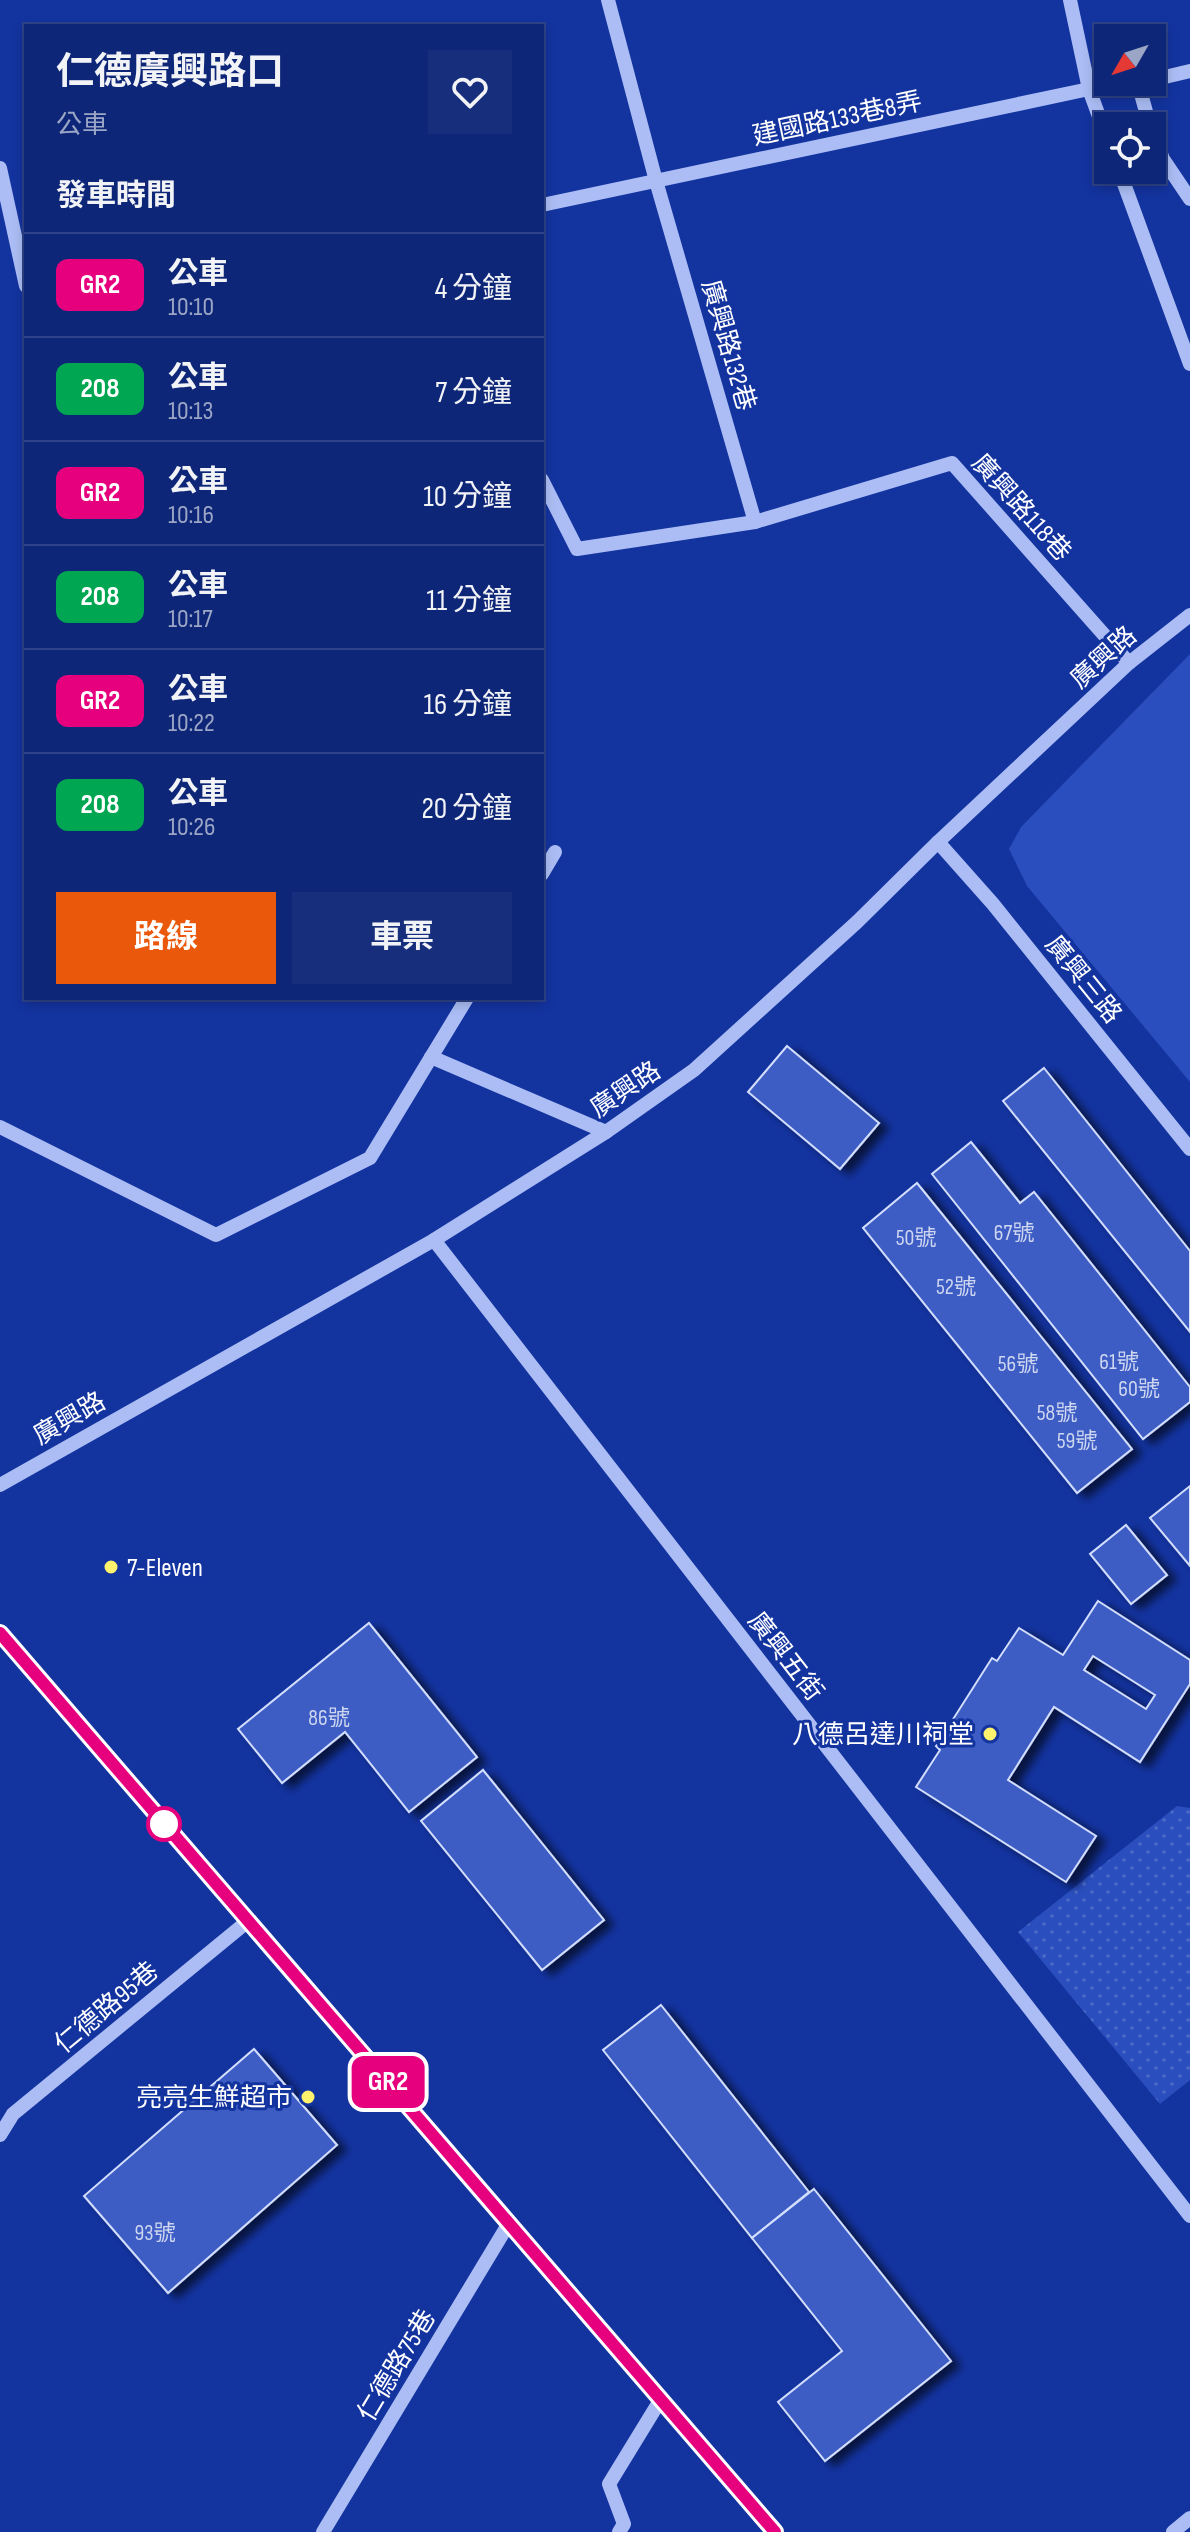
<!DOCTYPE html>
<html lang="zh-TW">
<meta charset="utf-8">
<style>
body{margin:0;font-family:"Sofia Sans Condensed","Noto Sans TC",sans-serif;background:#172e7c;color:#f1f3f6;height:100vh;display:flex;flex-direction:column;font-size:30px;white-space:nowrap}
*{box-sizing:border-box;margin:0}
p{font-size:26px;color:#9ba5c6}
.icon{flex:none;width:44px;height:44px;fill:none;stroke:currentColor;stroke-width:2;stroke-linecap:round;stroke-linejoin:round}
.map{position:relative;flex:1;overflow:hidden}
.side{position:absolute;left:24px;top:24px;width:520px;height:976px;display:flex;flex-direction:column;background:#0e2677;border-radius:0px;box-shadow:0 4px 12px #0003,0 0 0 2px #2e4389}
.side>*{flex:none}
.badge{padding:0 16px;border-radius:12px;font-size:28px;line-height:52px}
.needle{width:52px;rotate:231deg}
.fabs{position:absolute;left:1094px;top:24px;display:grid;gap:16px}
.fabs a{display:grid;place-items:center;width:72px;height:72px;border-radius:0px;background:#0e2677;box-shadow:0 4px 12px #0003,0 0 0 2px #2e4389;font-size:40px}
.map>.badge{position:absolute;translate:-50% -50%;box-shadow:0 0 0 4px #fff}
h2{padding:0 32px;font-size:30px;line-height:72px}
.round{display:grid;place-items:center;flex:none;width:84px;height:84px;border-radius:0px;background:#172e7c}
.headline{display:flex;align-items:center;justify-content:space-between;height:136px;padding:0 32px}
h1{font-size:38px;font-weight:700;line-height:60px}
.cta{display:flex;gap:16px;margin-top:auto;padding:16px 32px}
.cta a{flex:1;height:92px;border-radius:0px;background:#ea580c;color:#fff;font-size:32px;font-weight:700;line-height:92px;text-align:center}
.cta a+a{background:#172e7c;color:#f1f3f6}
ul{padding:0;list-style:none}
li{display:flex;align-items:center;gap:24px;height:104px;padding:0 32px;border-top:2px solid #2e4389}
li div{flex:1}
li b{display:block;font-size:30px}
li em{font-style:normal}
li .badge{min-width:88px;font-weight:700;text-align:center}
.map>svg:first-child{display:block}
.green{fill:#2a4ebe}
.park{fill:url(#park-dots)}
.building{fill:#3c5dc5;stroke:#d3defd;stroke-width:2;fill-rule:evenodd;filter:url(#shadow)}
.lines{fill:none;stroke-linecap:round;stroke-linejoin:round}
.minor{stroke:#abbdf4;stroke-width:14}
.line-casing{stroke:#fff;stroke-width:18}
.line{stroke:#e6007e;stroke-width:12}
.poi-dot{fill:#fff36e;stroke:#13339f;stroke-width:3}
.stop-dot{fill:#fff;stroke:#e6007e;stroke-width:4}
.labels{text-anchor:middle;stroke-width:6;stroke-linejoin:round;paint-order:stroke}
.number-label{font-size:22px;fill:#ced6f0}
.street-label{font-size:26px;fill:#fff;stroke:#13339f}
.poi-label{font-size:26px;fill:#fff;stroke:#13339f;text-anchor:end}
</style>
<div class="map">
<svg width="1190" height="2532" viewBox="0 0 1190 2532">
<defs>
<pattern id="park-dots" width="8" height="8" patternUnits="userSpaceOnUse" patternTransform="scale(2)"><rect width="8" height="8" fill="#2a4ebe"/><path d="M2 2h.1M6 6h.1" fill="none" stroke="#4a69c8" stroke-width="1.8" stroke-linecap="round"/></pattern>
<filter id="shadow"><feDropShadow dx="9" dy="5" stdDeviation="4" flood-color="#0009"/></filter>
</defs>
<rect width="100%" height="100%" fill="#13339f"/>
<!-- green -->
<polygon class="green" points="1190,654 1190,1082 1027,886 1009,849 1021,827"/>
<!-- park -->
<polygon class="park" points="1177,1806 1190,1808 1190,2080 1160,2104 1018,1932"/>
<!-- building -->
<g class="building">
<polygon points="787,1046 879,1123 840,1169 748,1092"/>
<polygon points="1044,1068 1190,1251 1190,1332 1003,1101"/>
<polygon points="971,1142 1020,1203 1034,1192 1190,1387 1190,1402 1143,1439 932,1174"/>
<polygon points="917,1183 1132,1449 1077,1493 863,1228"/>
<polygon points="1190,1486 1190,1566 1150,1518"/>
<polygon points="1126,1525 1167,1575 1131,1604 1090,1554"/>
<path d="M 1098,1601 L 1190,1660 L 1190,1684 L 1140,1762 L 1054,1707 L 1008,1780 L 1096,1836 L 1066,1882 L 916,1787 L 940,1750 L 936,1746 L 992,1658 L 997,1661 L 1019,1628 L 1063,1655 ZM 1093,1656 L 1155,1695 L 1146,1709 L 1084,1670 Z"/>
<polygon points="369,1623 477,1757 409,1812 345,1732 282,1783 238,1729"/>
<polygon points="483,1770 604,1920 542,1970 421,1821"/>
<polygon points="661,2005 809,2192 752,2238 603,2050"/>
<polygon points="254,2049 337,2145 168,2293 84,2196"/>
<polygon points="814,2189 951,2361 825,2461 778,2402 842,2351 752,2238"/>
</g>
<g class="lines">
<!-- minor -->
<g class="minor">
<polyline points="608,0 656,181 755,522"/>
<polyline points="1070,0 1089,89 1108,141"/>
<polyline points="1152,80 1190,71"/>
<polyline points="1138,83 1150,126"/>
<polyline points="1152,130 1163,159 1190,199"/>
<polyline points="0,168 26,286"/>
<polyline points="1119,170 1190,364"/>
<polyline points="542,205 1089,89 1142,82"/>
<polyline points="542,480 577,549 755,522 952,463 1129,663"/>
<polyline points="938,842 993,904 1190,1149"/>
<polyline points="542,874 555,852"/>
<polyline points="431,1057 606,1132"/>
<polyline points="0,1127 216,1235 370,1158 467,998"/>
<polyline points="434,1240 1190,2216"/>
<polyline points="0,1485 434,1240 606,1132 694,1070 857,922 938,842 1129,663 1190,615"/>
<polyline points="0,1633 775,2532"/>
<polyline points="0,2135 13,2114 248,1921"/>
<polyline points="323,2532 509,2223"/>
<polyline points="619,2532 624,2524 609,2484 661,2399"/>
<polyline points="1173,2532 1190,2518"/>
</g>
</g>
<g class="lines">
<!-- line casing -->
<g class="line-casing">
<polyline id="line" points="0,1633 775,2532"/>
</g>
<!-- line -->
<use href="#line" class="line"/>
</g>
<!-- markers -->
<g class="poi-dot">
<circle cx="111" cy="1567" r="8"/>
<circle cx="990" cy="1734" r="8"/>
<circle cx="308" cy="2097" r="8"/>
</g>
<circle class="stop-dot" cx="164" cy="1824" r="16"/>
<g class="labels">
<!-- number labels -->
<g class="number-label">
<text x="1014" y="1240">67號</text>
<text x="916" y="1245">50號</text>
<text x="956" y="1294">52號</text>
<text x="1119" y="1369">61號</text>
<text x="1018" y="1371">56號</text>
<text x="1139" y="1396">60號</text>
<text x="1057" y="1420">58號</text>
<text x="1077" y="1448">59號</text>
<text x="329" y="1725">86號</text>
<text x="155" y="2240">93號</text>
</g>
<!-- street labels -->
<g class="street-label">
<text transform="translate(837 118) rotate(-12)" y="9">建國路133巷8弄</text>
<text transform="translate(729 345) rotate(74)" y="9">廣興路132巷</text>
<text transform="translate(1022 507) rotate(48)" y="9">廣興路118巷</text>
<text transform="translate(1103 657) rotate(-42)" y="9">廣興路</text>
<text transform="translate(1084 979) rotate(51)" y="9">廣興三路</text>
<text transform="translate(625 1089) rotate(-34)" y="9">廣興路</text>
<text transform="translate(69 1418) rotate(-30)" y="9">廣興路</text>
<text transform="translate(786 1656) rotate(52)" y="9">廣興五街</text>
<text transform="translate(106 2007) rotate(-40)" y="9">仁德路95巷</text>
<text transform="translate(396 2365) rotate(-59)" y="9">仁德路75巷</text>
</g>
<!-- poi labels -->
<g class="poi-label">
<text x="127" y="1576" text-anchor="start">7-Eleven</text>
<text x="974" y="1743">八德呂達川祠堂</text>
<text x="292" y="2106">亮亮生鮮超市</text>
</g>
</g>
</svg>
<div class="fabs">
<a><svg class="needle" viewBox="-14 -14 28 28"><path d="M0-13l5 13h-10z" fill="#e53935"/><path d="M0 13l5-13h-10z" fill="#9ba5c6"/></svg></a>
<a><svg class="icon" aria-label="locate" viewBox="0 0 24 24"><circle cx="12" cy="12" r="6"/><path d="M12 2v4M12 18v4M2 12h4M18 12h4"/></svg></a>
</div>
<b class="badge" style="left:388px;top:2082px;background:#e6007e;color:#fff">GR2</b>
<section class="side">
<div class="headline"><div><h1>仁德廣興路口</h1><p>公車</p></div><a class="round"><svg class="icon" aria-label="heart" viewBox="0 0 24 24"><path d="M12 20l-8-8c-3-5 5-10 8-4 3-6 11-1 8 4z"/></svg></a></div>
<h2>發車時間</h2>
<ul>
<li><span class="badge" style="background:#e6007e;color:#fff">GR2</span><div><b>公車</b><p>10:10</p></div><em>4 分鐘</em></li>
<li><span class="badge" style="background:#00a651;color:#fff">208</span><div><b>公車</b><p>10:13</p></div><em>7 分鐘</em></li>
<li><span class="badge" style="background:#e6007e;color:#fff">GR2</span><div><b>公車</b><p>10:16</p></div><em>10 分鐘</em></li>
<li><span class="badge" style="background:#00a651;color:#fff">208</span><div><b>公車</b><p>10:17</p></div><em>11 分鐘</em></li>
<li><span class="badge" style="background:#e6007e;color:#fff">GR2</span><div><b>公車</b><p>10:22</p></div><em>16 分鐘</em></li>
<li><span class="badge" style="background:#00a651;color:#fff">208</span><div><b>公車</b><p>10:26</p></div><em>20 分鐘</em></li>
</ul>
<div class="cta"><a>路線</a><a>車票</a></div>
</section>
</div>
